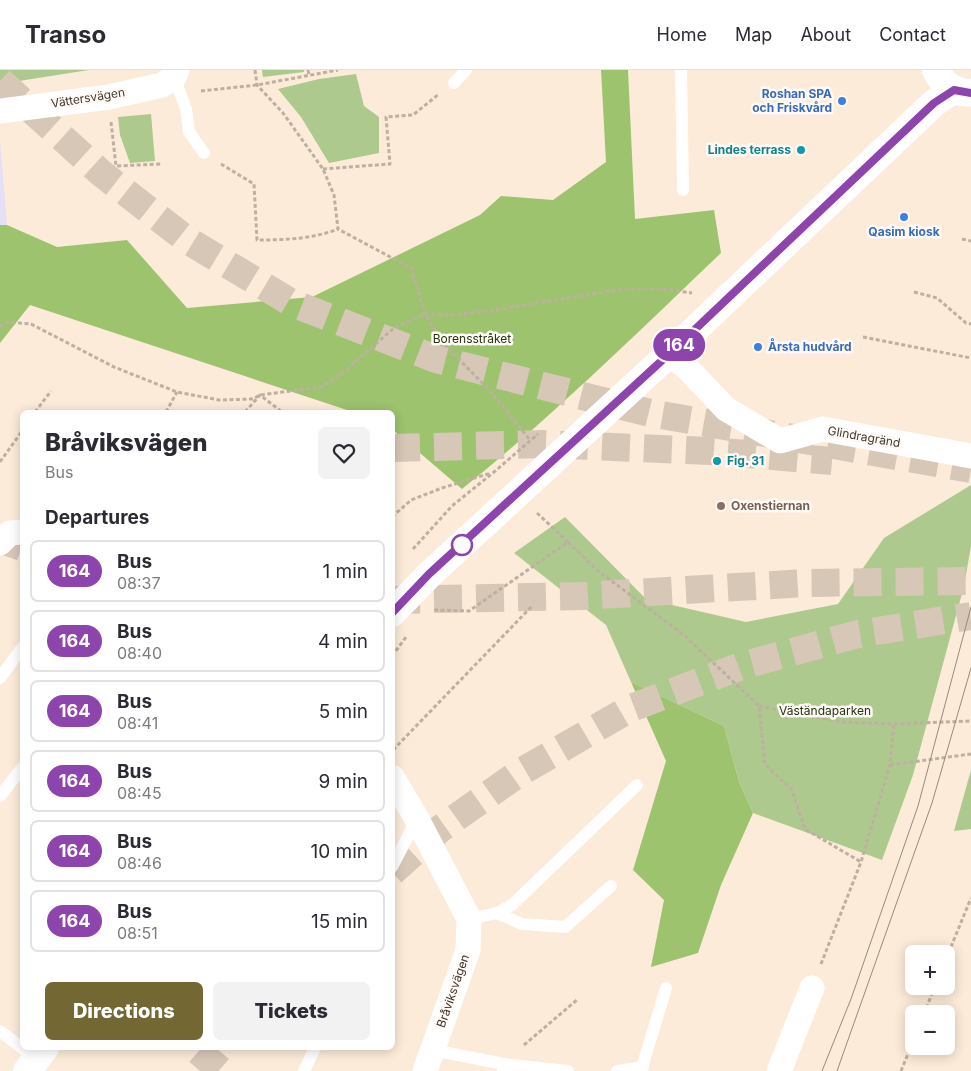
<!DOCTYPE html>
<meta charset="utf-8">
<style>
body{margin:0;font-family:Inter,sans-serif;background:#f2f2f3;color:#2b2b33;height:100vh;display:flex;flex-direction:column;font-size:19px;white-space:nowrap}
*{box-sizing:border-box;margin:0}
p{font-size:16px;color:#7c7c81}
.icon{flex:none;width:28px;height:28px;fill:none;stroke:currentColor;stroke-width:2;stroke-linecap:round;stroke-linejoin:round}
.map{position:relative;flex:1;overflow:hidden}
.panel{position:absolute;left:20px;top:340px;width:375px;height:640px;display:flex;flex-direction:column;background:#fff;border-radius:8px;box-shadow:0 2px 12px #0003}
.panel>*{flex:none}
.badge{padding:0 10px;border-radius:16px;font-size:18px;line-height:32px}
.fabs{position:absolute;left:905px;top:875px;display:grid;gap:10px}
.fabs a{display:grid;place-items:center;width:50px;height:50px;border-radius:8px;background:#fff;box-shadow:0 2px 12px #0003;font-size:25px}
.map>.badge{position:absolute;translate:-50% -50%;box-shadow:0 0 0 2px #fff}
h2{padding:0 25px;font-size:19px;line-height:45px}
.round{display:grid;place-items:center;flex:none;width:52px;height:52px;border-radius:8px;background:#f2f2f3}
.head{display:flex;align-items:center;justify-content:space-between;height:85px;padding:0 25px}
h1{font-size:24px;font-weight:800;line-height:38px}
.primary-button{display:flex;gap:10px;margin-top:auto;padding:10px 25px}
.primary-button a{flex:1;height:58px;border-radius:8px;background:#736734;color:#fff;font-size:20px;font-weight:800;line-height:58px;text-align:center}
.primary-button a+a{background:#f2f2f3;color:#2b2b33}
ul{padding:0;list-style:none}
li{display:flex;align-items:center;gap:15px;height:62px;margin:0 10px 8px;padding:0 15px;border:2px solid #e1e1e2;border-radius:8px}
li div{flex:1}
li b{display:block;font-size:19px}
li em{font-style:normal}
li .badge{min-width:55px;font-weight:700;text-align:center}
header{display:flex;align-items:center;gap:30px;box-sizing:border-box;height:70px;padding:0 25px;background:#fff;border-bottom:1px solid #e1e1e2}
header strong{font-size:24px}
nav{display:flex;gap:28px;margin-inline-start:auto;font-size:18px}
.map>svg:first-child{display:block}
.industrial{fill:#e6e0f6}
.green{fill:#aec98e}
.forest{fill:#9dc36e}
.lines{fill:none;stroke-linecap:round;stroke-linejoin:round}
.motorway-tunnel{stroke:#d7c7b7;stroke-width:28;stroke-dasharray:28 14;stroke-linecap:butt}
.path{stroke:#beb0a1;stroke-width:3;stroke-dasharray:4 2.5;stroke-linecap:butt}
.service{stroke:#fff;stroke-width:12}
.minor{stroke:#fff;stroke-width:25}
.tertiary{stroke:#fff;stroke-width:28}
.secondary{stroke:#fff;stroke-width:28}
.tram{stroke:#96897d;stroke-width:1}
.line-casing{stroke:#fff;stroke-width:11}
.line{stroke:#8e44ad;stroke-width:8}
.shop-dot{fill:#3f7fe0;stroke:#fffaf6;stroke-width:2}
.culture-dot{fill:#0f9aa8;stroke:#fffaf6;stroke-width:2}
.education-dot{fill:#8d6e63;stroke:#fffaf6;stroke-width:2}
.stop-dot{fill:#fff;stroke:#8e44ad;stroke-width:2.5}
.labels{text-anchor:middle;stroke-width:5;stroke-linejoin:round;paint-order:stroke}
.shop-label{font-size:12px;font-weight:bold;fill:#366cbe;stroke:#fffaf6;text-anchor:end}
.street-label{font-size:12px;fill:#413830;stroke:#fffaf6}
.culture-label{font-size:12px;font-weight:bold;fill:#0d838f;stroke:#fffaf6;text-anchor:end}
.park-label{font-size:12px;fill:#263512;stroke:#fffaf6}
.education-label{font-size:12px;font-weight:bold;fill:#785e54;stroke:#fffaf6;text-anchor:start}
</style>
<header>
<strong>Transo</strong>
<nav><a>Home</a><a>Map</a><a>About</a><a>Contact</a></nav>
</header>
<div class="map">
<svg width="971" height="1001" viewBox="0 0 971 1001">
<rect width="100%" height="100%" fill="#fcebd9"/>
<!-- industrial -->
<polygon class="industrial" points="0,70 7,155 0,155"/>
<!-- green -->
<g class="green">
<polygon points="0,0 89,0 0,14"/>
<polygon points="262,0 304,0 304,2 263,7"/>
<polygon points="356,4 364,36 379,47 379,83 329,93 301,47 278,19 319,9"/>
<polygon points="151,44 155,91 130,93 120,65 118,47"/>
<polygon points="971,415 971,476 964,516 913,705 882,790 753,743 739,712 724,656 631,612 606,555 514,483 565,447 646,529 746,552 838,534 884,468"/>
<polygon points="971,700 971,759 954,761"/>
</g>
<!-- forest -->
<g class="forest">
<path d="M 601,0 L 628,0 L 635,149 L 714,140 L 721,183 C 636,264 553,346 462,419 L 393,360 L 392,342 L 353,342 L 30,235 L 0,273 L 0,155 L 7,155 L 57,177 L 127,170 L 187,238 L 312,227 L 480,145 L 501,126 L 553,130 L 606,92 Z"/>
<polygon points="631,612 724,656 739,712 753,743 721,815 698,883 651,897 664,830 633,800 666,691"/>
</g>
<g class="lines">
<!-- motorway-tunnel -->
<g class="motorway-tunnel">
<polyline points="0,11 101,103 187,170 292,233 436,289 650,343 971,399"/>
<polyline points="392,378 543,374 710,381 832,391"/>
<polyline points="0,469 22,477"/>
<polyline points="392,530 582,526 807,513 971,511"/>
<polyline points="392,802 440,759 519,703 631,638 741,596 858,564 971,546"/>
<polyline points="200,1001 220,978"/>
</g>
<!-- path -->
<g class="path">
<polyline points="255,0 257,15 283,43 323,99 334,125 338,159 411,198 425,244 444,274 492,323 530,370"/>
<polyline points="308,0 309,5"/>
<polyline points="201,21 257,15 338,0"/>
<polyline points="111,52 116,96 161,94"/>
<path d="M 221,94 L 254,114 L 257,170 C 284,170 313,169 338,159"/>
<polyline points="323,99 390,94 386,47 413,45 439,24"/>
<polyline points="962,169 971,171"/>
<polyline points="914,222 937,228 966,253 971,254"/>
<polyline points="0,257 8,252 31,254 114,297 177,322 219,330 253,329 260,325 321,317 346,300 394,258 425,244 454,245 501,239 622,219 664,219 692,223"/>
<polyline points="863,267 971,288"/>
<polyline points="35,342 51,321"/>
<polyline points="166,342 177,322"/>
<polyline points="245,342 260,325 282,342"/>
<polyline points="0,392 22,361"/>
<polyline points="537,443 568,472"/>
<polyline points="392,447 411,430 442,418 491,403"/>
<polyline points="413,479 452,436 494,402 538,364"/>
<polyline points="434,540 469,541 568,472 597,500 685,566 759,636 765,694 792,720 805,759 861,792"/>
<polyline points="392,586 406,567"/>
<polyline points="759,636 842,652 894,654 971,651"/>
<polyline points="393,680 533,535"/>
<polyline points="890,695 971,684"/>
<polyline points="946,889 971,828"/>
<polyline points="821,894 861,792 890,695 894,654"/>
<polyline points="924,944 935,916"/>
<polyline points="524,975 578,929"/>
<polyline points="901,1001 914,969"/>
</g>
<!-- service -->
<g class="service">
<polyline points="681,0 683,120"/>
<polyline points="174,7 186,39 189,62 204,83"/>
<polyline points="454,13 466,0"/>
<polyline points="0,608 22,578"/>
<polyline points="0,726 22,698"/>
<polyline points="392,797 417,749"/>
<polyline points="497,843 513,834 637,715"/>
<polyline points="469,849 497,843 522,854 565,857 611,816"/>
<polyline points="0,961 36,989"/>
<polyline points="433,980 503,994 503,1001"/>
<polyline points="503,994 568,1001"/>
<polyline points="304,1001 315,978"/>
<polyline points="617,1001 643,997"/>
<polyline points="641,1001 666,918"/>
</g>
<!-- minor -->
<g class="minor">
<polyline points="0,41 109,27 162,15 174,7 177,0"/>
<polyline points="669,284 686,297 726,339 780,371 823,359 971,386"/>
<polyline points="0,473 10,463 22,462"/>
<polyline points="392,707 417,749 469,849 468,880 425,1001"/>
<polyline points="779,1001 812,918"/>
</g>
<!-- tertiary -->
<g class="tertiary">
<polyline points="392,543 429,505 669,284 934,33 953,20"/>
<polyline points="27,1001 45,978"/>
</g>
<!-- secondary -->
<path class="secondary" d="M 936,0 C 943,15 954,23 971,23"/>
<!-- tram -->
<g class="tram">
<polyline points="822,1001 851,929 918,736 971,537"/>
<polyline points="837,1001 932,733 971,598"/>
</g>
</g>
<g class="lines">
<!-- line casing -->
<g class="line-casing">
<polyline id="line" points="392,543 429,504 669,284 934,33 954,20 971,23"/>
</g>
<!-- line -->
<use href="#line" class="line"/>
</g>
<!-- markers -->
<g class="shop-dot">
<circle cx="842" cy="31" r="5"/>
<circle cx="904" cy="147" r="5"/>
<circle cx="758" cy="277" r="5"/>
</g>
<g class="culture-dot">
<circle cx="801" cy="80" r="5"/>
<circle cx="717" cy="391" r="5"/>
</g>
<circle class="education-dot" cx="721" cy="436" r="5"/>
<circle class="stop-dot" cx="462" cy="475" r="10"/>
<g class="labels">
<!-- shop labels -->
<g class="shop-label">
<text x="832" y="28">Roshan SPA<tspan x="832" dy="14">och Friskvård</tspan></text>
<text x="904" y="166" text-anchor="middle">Qasim kiosk</text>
<text x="768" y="281" text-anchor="start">Årsta hudvård</text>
</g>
<!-- street labels -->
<g class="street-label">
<text transform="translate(88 28) rotate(-9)" y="4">Vättersvägen</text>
<text transform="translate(864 367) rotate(10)" y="4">Glindragränd</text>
<text transform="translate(453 921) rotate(-71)" y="4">Bråviksvägen</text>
</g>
<!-- culture labels -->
<g class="culture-label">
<text x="791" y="84">Lindes terrass</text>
<text x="727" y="395" text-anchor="start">Fig. 31</text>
</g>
<!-- park labels -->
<g class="park-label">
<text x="472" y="273">Borensstråket</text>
<text x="825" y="645">Väständaparken</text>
</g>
<!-- education labels -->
<g class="education-label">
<text x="731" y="440">Oxenstiernan</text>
</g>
</g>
</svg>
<div class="fabs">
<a>+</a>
<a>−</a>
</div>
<b class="badge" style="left:679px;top:275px;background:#8e44ad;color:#fff">164</b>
<section class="panel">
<div class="head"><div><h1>Bråviksvägen</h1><p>Bus</p></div><a class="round"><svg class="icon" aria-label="heart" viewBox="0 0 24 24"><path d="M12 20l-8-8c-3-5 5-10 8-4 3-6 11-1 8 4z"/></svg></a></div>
<h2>Departures</h2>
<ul>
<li><span class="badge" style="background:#8e44ad;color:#fff">164</span><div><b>Bus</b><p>08:37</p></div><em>1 min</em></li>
<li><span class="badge" style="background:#8e44ad;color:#fff">164</span><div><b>Bus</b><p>08:40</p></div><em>4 min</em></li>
<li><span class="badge" style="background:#8e44ad;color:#fff">164</span><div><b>Bus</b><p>08:41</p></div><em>5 min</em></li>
<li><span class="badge" style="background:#8e44ad;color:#fff">164</span><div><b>Bus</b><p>08:45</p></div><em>9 min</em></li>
<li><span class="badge" style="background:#8e44ad;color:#fff">164</span><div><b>Bus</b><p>08:46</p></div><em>10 min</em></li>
<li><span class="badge" style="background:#8e44ad;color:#fff">164</span><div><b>Bus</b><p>08:51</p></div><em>15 min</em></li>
</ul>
<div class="primary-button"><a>Directions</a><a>Tickets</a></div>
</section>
</div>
